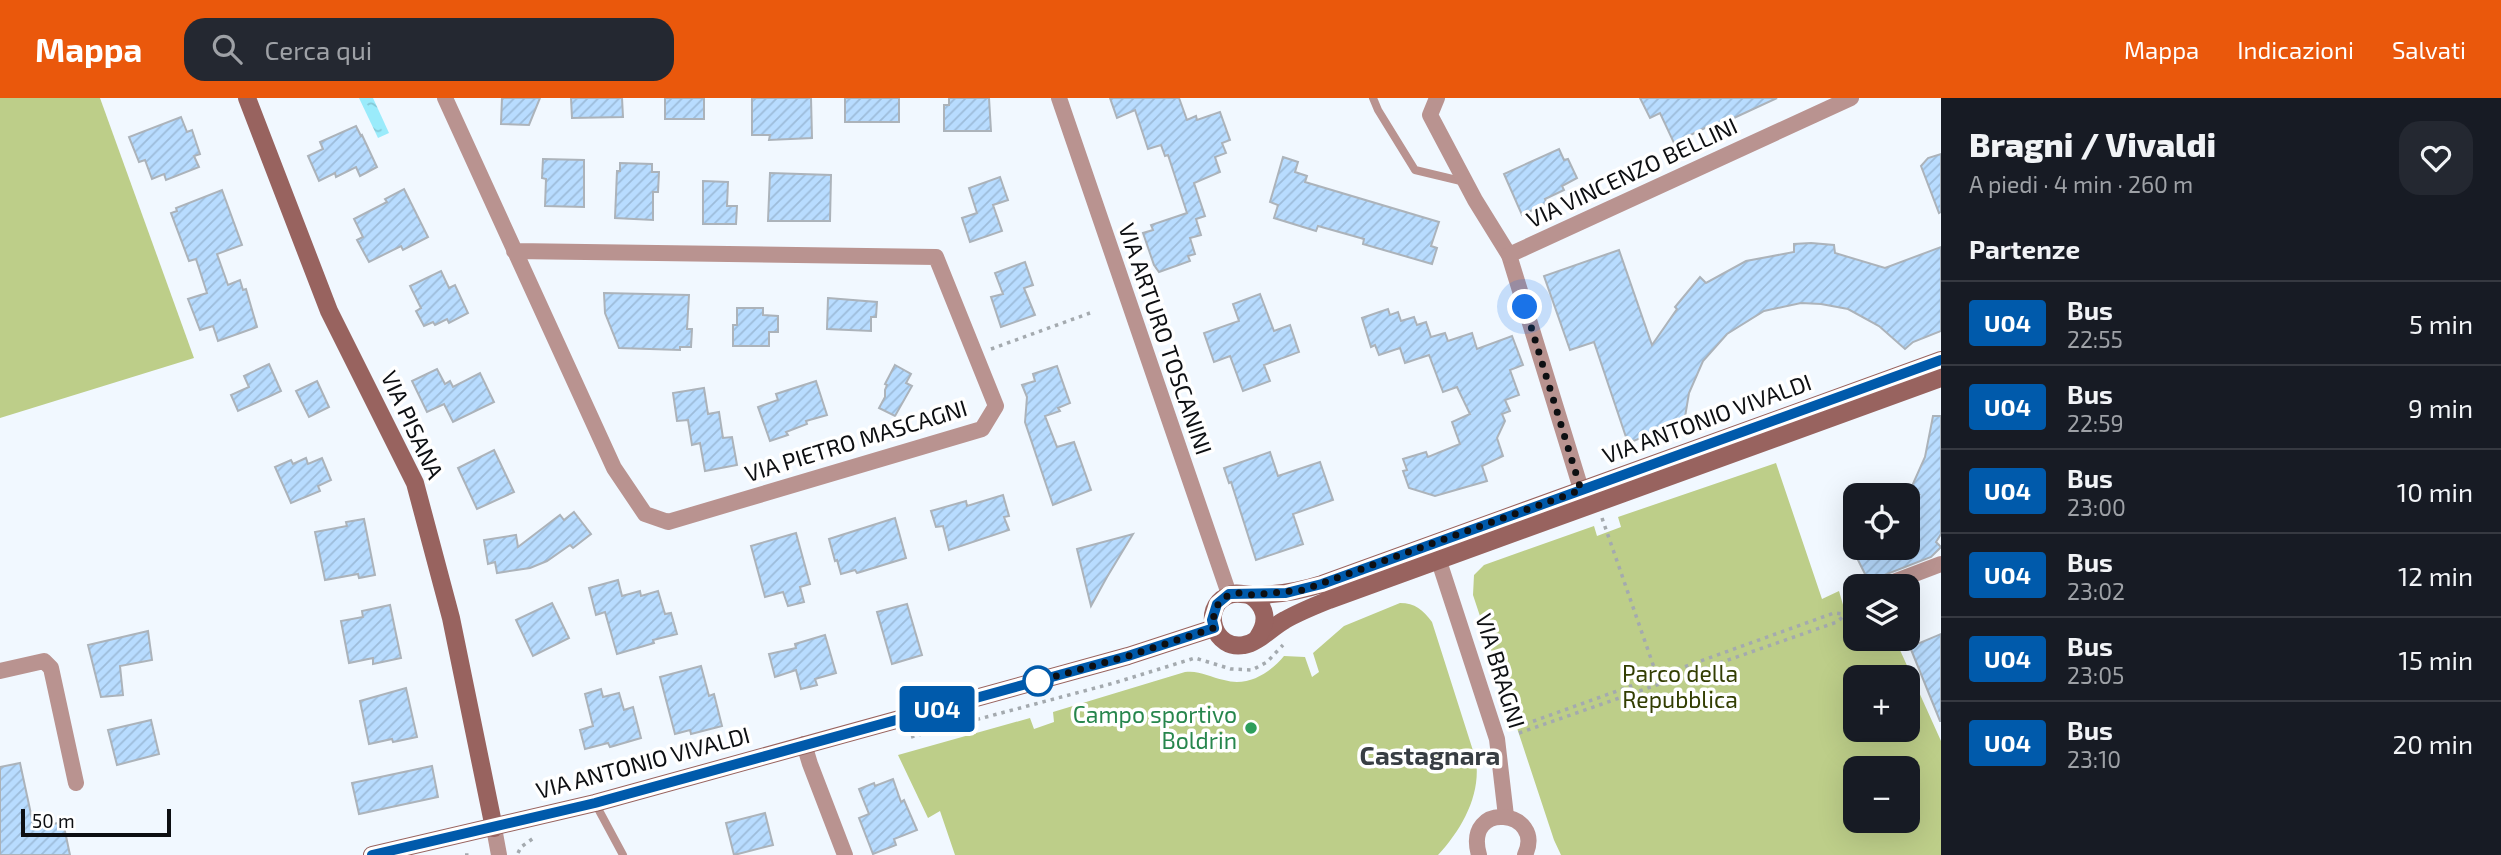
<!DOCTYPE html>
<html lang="it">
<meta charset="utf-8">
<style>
body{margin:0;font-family:"Exo 2",sans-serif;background:#242831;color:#f1f3f6;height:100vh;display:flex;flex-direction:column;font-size:26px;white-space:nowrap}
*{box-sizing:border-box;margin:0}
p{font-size:23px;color:#9ea1a6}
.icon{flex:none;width:38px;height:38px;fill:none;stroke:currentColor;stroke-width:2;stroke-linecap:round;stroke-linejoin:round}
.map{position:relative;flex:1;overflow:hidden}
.drawer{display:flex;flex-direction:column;background:#171b24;width:560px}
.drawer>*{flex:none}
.badge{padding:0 14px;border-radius:5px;font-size:24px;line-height:46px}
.fabs{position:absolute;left:1843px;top:385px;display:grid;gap:14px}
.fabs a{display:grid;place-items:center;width:77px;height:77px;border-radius:14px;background:#171b24;box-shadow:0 7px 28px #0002;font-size:35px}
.scale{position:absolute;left:21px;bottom:18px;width:150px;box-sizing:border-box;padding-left:7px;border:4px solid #0d0f12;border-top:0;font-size:19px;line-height:24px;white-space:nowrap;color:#0d0f12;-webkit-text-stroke:5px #fff;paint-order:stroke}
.you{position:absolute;width:35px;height:35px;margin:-18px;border:5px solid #fff;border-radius:50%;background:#1a73e8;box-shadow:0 0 0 10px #1a73e833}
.map>.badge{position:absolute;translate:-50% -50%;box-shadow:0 0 0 4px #fff}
h2{padding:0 28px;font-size:26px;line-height:63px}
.round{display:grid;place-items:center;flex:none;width:74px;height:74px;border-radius:21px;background:#242831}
.summary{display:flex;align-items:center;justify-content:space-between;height:119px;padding:0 28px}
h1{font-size:33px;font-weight:800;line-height:52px}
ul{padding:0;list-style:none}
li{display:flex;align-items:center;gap:21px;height:84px;padding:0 28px;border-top:2px solid #363941}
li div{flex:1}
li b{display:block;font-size:26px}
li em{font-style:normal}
li .badge{min-width:77px;font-weight:700;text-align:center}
header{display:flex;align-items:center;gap:42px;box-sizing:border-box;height:98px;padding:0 35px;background:#ea580c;color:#fff}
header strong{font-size:33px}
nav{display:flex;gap:38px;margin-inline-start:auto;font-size:24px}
.search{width:490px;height:63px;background:#242831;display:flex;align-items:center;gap:18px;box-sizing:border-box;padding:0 24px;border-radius:21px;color:#9ea1a6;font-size:26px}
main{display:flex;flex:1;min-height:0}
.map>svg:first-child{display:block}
.park{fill:#bdce89;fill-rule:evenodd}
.water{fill:url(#water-ripples)}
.building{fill:url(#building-hatch);stroke:#acb3ba;stroke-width:2}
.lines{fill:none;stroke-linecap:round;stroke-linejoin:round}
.path{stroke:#a4aaaf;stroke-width:3.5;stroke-dasharray:3.5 5;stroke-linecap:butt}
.lane{stroke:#b99390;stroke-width:8}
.street{stroke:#b99390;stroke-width:16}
.secondary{stroke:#98635f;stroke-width:18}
.line-casing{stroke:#fff;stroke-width:16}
.line{stroke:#005aab;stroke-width:10}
.walk{stroke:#0d0f12;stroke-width:7;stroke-dasharray:0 12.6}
.stop-dot{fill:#fff;stroke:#005aab;stroke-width:3.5}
.leisure-dot{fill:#2e9e5b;stroke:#fff;stroke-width:2.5}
.labels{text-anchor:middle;stroke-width:7;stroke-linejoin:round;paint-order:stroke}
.street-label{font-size:23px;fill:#0d0f12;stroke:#fff}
.park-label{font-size:23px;fill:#333e02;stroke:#fff}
.leisure-label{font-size:23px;fill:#27864d;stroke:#fff;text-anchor:end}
.quarter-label{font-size:26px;font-weight:bold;fill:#383e43;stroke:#fff}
</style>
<header>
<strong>Mappa</strong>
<div class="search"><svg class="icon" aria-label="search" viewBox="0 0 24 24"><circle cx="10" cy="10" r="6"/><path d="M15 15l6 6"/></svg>Cerca qui</div>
<nav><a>Mappa</a><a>Indicazioni</a><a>Salvati</a></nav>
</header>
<main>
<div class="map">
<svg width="1941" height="757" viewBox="0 0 1941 757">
<defs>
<pattern id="water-ripples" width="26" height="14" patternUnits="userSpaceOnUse" patternTransform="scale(1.75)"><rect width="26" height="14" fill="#9aebfb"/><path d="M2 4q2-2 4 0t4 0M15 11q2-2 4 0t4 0" fill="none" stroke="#84c8d6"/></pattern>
<pattern id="building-hatch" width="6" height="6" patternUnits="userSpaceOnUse" patternTransform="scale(1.75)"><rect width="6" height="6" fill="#b8dcff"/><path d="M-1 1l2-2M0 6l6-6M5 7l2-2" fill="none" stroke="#9dbcda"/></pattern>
</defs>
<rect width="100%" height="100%" fill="#f1f8ff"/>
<!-- park -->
<g class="park">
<polygon points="0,0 100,0 194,260 0,320"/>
<path d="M 1776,365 L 1822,501 L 1839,493 L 1848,524 L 1855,523 L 1855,541 L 1895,541 L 1941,643 L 1941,757 L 1561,757 L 1554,742 L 1473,497 L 1474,477 L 1484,467 L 1594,428 L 1597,438 L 1621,429 L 1618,419 ZM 1908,579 L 1908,632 L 1855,632 L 1855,579 ZM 1908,670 L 1908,723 L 1855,723 L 1855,670 Z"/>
<path d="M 1400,505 C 1415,505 1423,512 1432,524 L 1476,662 C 1481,697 1462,731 1438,757 L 955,757 L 940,713 L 928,720 L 898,657 L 1030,620 L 1034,631 L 1054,624 L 1053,614 L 1185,574 C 1199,572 1210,579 1224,582 C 1247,589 1269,576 1284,558 L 1305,559 L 1312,579 L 1319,574 L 1313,555 L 1344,528 Z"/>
</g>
<!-- water -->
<polygon class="water" points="359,0 373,0 389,35 378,40"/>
<!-- building -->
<g class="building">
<polygon points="502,0 540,0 529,27 501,26"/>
<polygon points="571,0 622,0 623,19 572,20"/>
<rect x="665" y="0" width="39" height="21"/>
<polygon points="752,0 811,0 812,40 769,42 770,37 752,37"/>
<rect x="845" y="0" width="54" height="24"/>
<polygon points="949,0 989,0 991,33 944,33 944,7 949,7"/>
<polygon points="1110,0 1179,0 1187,22 1196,18 1197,22 1220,14 1230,42 1222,45 1226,55 1215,59 1220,74 1194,85 1205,118 1196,121 1201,137 1190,140 1195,156 1188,158 1190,163 1159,174 1154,167 1143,135 1153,132 1151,127 1187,115 1168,57 1165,58 1161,47 1148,51 1135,12 1117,20"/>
<polygon points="1640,0 1777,0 1710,31 1709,28 1674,45 1660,15 1650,20"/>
<polygon points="181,19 187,34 192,32 200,56 194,58 199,69 166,82 164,76 152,81 145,62 139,64 129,39"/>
<polygon points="356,28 361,38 362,37 377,69 360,78 356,69 336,79 335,75 319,83 308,58 323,51 320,44"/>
<polygon points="1559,51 1564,62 1568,61 1577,80 1562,88 1564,92 1545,101 1547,105 1522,117 1504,76"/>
<polygon points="1941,56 1941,114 1939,115 1921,68 1928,60"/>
<polygon points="1283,59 1298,64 1295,74 1307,78 1305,84 1439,124 1431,148 1437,150 1432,166 1363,146 1364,141 1318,128 1316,133 1274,120 1278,107 1270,104"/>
<polygon points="543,61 584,62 584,109 545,108 546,81 542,80"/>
<polygon points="620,65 652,66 652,74 659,74 658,94 653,94 653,122 615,120 617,73 620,73"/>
<polygon points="770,75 831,77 830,123 768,123"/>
<polygon points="1000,79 1008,102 993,107 1002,133 970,144 962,120 977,115 969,90"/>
<polygon points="703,83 728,84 727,108 737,108 736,126 703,126"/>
<polygon points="404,91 428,139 403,152 401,148 369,164 357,142 363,139 354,121 387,104 385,101"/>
<polygon points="222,92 242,147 217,156 228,187 240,182 243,192 246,191 257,229 218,243 213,228 200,232 188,201 207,195 196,161 189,163 171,115 177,113 176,110"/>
<polygon points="1811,145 1834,147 1835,155 1885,170 1941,149 1941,233 1913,244 1905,251 1879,228 1848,211 1821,206 1801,205 1764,213 1727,236 1703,263 1689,295 1683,331 1670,329 1628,345 1594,244 1570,252 1544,178 1619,152 1652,247 1677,211 1675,209 1700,179 1706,185 1746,163 1794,154 1794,146"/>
<polygon points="1025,164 1033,187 1024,190 1035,217 1001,229 991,199 1003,196 995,175"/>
<polygon points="441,173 449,190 455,187 468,215 449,225 447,221 435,227 433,224 424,228 416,213 421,210 410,188"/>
<polygon points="604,195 689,197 687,231 692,231 691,249 680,249 680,252 619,250 605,215"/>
<polygon points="1260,196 1274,233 1290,227 1299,254 1264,267 1270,283 1243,293 1230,258 1214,264 1204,235 1239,223 1233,206"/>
<polygon points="828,200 877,204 876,219 871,219 871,233 827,231"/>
<polygon points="737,210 763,210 763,217 778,218 778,234 769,234 769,248 733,248 733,227 737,227"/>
<polygon points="1388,211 1390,217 1398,214 1401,223 1414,219 1417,227 1426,224 1431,239 1445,235 1448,243 1472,235 1477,251 1512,238 1523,267 1510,272 1519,297 1505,302 1510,313 1502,316 1505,323 1497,340 1503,358 1482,368 1487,383 1435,398 1409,390 1403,373 1407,372 1403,361 1426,354 1428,359 1460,346 1452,324 1470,316 1457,289 1443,294 1429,257 1405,265 1400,250 1379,257 1375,247 1371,249 1362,220"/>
<polygon points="269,266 281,293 238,313 231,297 249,289 244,278"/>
<polygon points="895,267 911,276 906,285 912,288 895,318 879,310 885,299 885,292 887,287 885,286"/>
<polygon points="1057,268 1070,305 1058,310 1060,313 1045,318 1057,349 1074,344 1091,392 1053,407 1025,324 1027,299 1022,287 1035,283 1033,276"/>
<polygon points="437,271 445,286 450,283 453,289 480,275 494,304 453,324 444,306 427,314 412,283"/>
<polygon points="317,283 329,309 309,319 296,293"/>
<polygon points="816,283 827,317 806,323 807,326 786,334 788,337 770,343 758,309 778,302 776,296"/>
<polygon points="704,290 708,316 719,314 723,340 732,339 737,367 705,373 700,345 692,347 688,322 677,323 673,295"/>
<polygon points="1933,318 1941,318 1941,436 1936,444 1941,449 1931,459 1879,479 1871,488 1852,450 1908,450 1908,414 1919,397 1908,397 1925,359"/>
<polygon points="494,352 514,394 477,411 458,370"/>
<polygon points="1270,354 1278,378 1320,364 1333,402 1293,416 1303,446 1256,462 1231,384 1229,385 1224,370"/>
<polygon points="306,360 308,366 322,360 331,382 318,388 320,393 291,405 275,369 291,362 293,366"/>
<polygon points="1003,397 1009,418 1004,419 1009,432 949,452 943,428 936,429 931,413 966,403 967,408"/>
<polygon points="574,414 591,436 573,450 570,447 547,463 530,470 497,475 495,464 488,466 484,442 516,437 518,449 560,417 564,422"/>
<polygon points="895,420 906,460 857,475 855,472 841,476 837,462 835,463 829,441"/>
<polygon points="364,421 375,477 359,480 358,476 325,482 315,434 347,428 346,424"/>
<polygon points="796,435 810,486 800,489 804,504 788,508 783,494 765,499 751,448"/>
<polygon points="1133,436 1107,479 1091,508 1077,451"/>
<polygon points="618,482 622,498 640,493 641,498 658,493 665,516 671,515 677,536 653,542 654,545 617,556 605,514 596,517 589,490"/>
<polygon points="552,505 569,540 533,558 516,522"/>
<polygon points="907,506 922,557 892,566 877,514"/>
<polygon points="390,507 401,560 373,566 373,560 349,565 341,523 363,519 362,513"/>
<polygon points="148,533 152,562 120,568 123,597 101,599 88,547"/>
<polygon points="1941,536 1941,623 1940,623 1910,549"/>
<polygon points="825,537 836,575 815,581 817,587 801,591 796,572 775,579 769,556 796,550 795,546"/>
<polygon points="701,568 709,598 714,596 722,628 691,636 690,632 675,636 660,579"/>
<polygon points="406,590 417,639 393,644 392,641 369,646 360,603"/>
<polygon points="601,591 603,599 619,595 624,612 633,609 641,640 610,649 608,645 585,651 580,632 593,628 585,596"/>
<polygon points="151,622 159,656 117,667 108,632"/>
<polygon points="20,665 34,730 63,724 70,757 0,757 0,669"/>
<polygon points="432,668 438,699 359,716 352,685"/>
<polygon points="893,681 901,704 904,702 917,732 894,741 896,747 873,756 859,720 869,716 859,691 874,685 875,688"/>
<polygon points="765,715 773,747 734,757 726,725"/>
</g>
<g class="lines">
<!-- path -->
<g class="path">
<polyline points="991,251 1090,215"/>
<polyline points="1602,420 1657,578"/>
<polyline points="1517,629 1834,515 1844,516"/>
<polyline points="1519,635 1837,524 1846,516"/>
<polyline points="911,639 1114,585 1195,560 1231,571 1252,572 1267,564 1283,547"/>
<polyline points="518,755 521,749 535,739"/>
<polyline points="465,757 470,757"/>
</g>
<!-- lane -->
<g class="lane">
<polyline points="1373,0 1378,12 1415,72 1465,84"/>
<polyline points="595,705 623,757"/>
</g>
<!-- street -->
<g class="street">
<polyline points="445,0 614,370 645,416 668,424 982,331 996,308 936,159 514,153"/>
<polyline points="1059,0 1229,496"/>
<polyline points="1437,0 1430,17 1475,102 1509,157 1585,404"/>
<polyline points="1509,157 1851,0"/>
<polyline points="1435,451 1497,641 1506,718"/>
<polyline points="1883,488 1941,466"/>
<polyline points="1852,500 1855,499"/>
<polyline points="0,573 44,563 51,570 76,685"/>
<polyline points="804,646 810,666 845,757"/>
<polyline points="494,730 499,757"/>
<path d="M 1479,757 C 1463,701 1546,712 1525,757"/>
</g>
<!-- secondary -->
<g class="secondary">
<polyline points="247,0 329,213 415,385 451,520 494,730"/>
<path d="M 1941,262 L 1322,486 C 1300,493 1277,497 1253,497 C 1244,497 1236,493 1227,498 C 1200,511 1215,553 1244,547 C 1258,545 1272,529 1285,522 C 1299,514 1314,508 1329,502 L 1941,280"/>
<path d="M 1250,497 C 1266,508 1269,523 1258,539"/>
<polyline points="372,757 595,705 1128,558 1214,530"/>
</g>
</g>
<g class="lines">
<!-- line casing -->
<g class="line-casing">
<polyline id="line" points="372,757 595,705 1128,558 1214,530 1212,522 1217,506 1229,496 1286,495 1322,486 1941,262"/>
</g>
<!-- line -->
<use href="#line" class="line"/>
<!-- walk -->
<path class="walk" d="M 1038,583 L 1035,584 L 1128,558 L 1214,530 C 1210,507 1227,489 1250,497 L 1303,492 L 1581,392 L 1525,209"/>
</g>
<!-- markers -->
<circle class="stop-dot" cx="1038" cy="583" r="14"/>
<circle class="leisure-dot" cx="1251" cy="630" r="7"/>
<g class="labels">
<!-- street labels -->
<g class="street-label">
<text transform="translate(1632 75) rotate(-25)" y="8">VIA VINCENZO BELLINI</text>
<text transform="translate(1165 241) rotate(71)" y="8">VIA ARTURO TOSCANINI</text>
<text transform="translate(1707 321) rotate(-20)" y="8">VIA ANTONIO VIVALDI</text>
<text transform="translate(412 327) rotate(65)" y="8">VIA PISANA</text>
<text transform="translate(856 343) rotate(-17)" y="8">VIA PIETRO MASCAGNI</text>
<text transform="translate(1500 573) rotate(73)" y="8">VIA BRAGNI</text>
<text transform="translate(643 665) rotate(-15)" y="8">VIA ANTONIO VIVALDI</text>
</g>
<!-- park labels -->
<g class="park-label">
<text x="1680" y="584">Parco della<tspan x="1680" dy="26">Repubblica</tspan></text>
</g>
<!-- leisure labels -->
<g class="leisure-label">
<text x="1237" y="625">Campo sportivo<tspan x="1237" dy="26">Boldrin</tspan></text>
</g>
<!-- quarter labels -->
<g class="quarter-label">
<text x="1430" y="667">Castagnara</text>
</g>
</g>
</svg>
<div class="fabs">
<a><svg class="icon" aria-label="locate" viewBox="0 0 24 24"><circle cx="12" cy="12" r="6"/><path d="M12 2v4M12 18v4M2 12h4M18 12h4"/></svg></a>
<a><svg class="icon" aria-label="layers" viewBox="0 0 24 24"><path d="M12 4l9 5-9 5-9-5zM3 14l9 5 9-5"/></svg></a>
<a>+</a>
<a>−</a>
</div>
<div class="scale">50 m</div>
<div class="you" style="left:1525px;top:209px"></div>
<b class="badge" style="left:937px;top:611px;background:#005aab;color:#fff">U04</b>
</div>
<section class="drawer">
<div class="summary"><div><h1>Bragni / Vivaldi</h1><p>A piedi · 4 min · 260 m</p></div><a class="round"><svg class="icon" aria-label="heart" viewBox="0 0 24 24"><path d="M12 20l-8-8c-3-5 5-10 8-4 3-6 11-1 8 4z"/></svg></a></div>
<h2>Partenze</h2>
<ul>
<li><span class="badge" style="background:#005aab;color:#fff">U04</span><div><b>Bus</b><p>22:55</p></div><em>5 min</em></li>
<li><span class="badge" style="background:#005aab;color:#fff">U04</span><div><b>Bus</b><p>22:59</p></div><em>9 min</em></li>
<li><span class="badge" style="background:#005aab;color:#fff">U04</span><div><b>Bus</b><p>23:00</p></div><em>10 min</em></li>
<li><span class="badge" style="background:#005aab;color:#fff">U04</span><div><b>Bus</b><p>23:02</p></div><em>12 min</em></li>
<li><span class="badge" style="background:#005aab;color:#fff">U04</span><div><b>Bus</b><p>23:05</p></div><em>15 min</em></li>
<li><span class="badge" style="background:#005aab;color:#fff">U04</span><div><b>Bus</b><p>23:10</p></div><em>20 min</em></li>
</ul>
</section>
</main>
